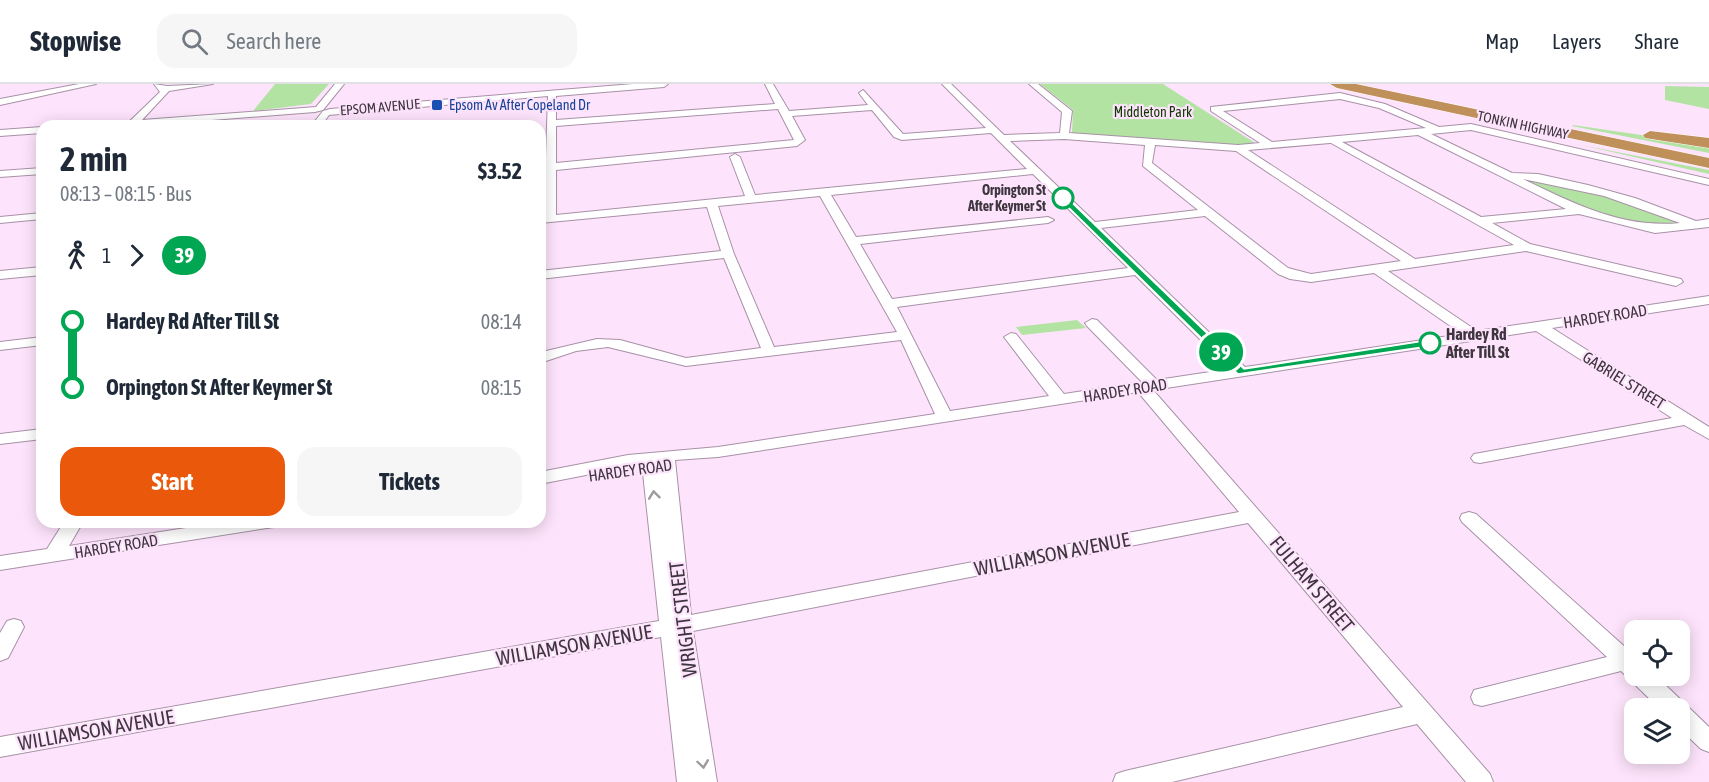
<!DOCTYPE html>
<meta charset="utf-8">
<style>
body{margin:0;font-family:"Asap Condensed",sans-serif;background:#f6f6f7;color:#1f2937;height:100vh;display:flex;flex-direction:column;font-size:22px;white-space:nowrap}
*{box-sizing:border-box;margin:0}
p{font-size:20px;color:#747a83}
.icon{flex:none;width:33px;height:33px;fill:none;stroke:currentColor;stroke-width:2;stroke-linecap:round;stroke-linejoin:round}
.map{position:relative;flex:1;overflow:hidden}
.side{position:absolute;left:36px;top:36px;width:510px;height:408px;display:flex;flex-direction:column;background:#fff;border-radius:18px;box-shadow:0 3px 15px #0003}
.side>*{flex:none}
.badge{padding:0 12px;border-radius:20px;font-size:21px;line-height:39px}
.fabs{position:absolute;left:1624px;top:536px;display:grid;gap:12px}
.fabs a{display:grid;place-items:center;width:66px;height:66px;border-radius:12px;background:#fff;box-shadow:0 3px 15px #0003;font-size:30px}
.map>.badge{position:absolute;translate:-50% -50%;box-shadow:0 0 0 3px #fff}
.legs{display:flex;align-items:center;gap:9px;height:66px;padding:0 24px;font-size:20px}
.legs p{margin-inline-start:auto}
.headline{display:flex;align-items:center;justify-content:space-between;height:102px;padding:0 24px}
h1{font-size:33px;font-weight:700;line-height:45px}
.primary-button{display:flex;gap:12px;margin-top:auto;padding:12px 24px}
.primary-button a{flex:1;height:69px;border-radius:18px;background:#ea580c;color:#fff;font-size:24px;font-weight:700;line-height:69px;text-align:center}
.primary-button a+a{background:#f6f6f7;color:#1f2937}
ul{padding:0 24px;list-style:none}
li{display:flex;align-items:center;gap:21px;height:66px;font-size:22px}
li i{display:grid;place-items:center;width:9px;height:100%;margin:0 8px;background:currentColor}
li i::after{content:'';width:15px;height:15px;margin:-8px;border:4px solid;border-radius:50%;background:#fff}
li p{margin-inline-start:auto}
li:first-child i{background:linear-gradient(#0000 50%,currentColor 0)}
li:last-child i{background:linear-gradient(currentColor 50%,#0000 0)}
header{display:flex;align-items:center;gap:36px;box-sizing:border-box;height:84px;padding:0 30px;background:#fff;border-bottom:2px solid #e0e1e3}
header strong{font-size:28px}
nav{display:flex;gap:33px;margin-inline-start:auto;font-size:21px}
.search{width:420px;height:54px;background:#f6f6f7;display:flex;align-items:center;gap:15px;box-sizing:border-box;padding:0 21px;border-radius:18px;color:#747a83;font-size:22px}
.map>svg:first-child{display:block}
.green{fill:#b2e3a3}
.lines{fill:none;stroke-linecap:round;stroke-linejoin:round}
.minor-casing{stroke:#a891a7;stroke-width:2}
.highway-casing{stroke:#fff;stroke-width:1}
.minor{fill:#fff;fill-rule:evenodd}
.highway{fill:#c0905b;fill-rule:evenodd}
.oneway{stroke:#9e9a9e}
.line-1{fill:#00a651;stroke:#fff;stroke-width:1.5}
.transit-dot{fill:#1a4fb4;stroke:#fde4fc;stroke-width:2}
.stop-1-dot{fill:#fff;stroke:#00a651;stroke-width:3}
.labels{text-anchor:middle;stroke-width:4.5;stroke-linejoin:round;paint-order:stroke}
.far-transit-label{font-size:14px;fill:#164399;stroke:#fde4fc;text-anchor:start}
.far-street-label{font-size:14px;fill:#3e353e;stroke:#fde4fc}
.far-park-label{font-size:14px;fill:#103900;stroke:#fde4fc}
.far-stop-label{font-size:14px;font-weight:bold;fill:#3e353e;stroke:#fde4fc;text-anchor:end}
.street-label{font-size:16px;fill:#3e353e;stroke:#fde4fc}
.stop-label{font-size:16px;font-weight:bold;fill:#3e353e;stroke:#fde4fc;text-anchor:start}
.near-street-label{font-size:20px;fill:#3e353e;stroke:#fde4fc}
</style>
<header>
<strong>Stopwise</strong>
<div class="search"><svg class="icon" aria-label="search" viewBox="0 0 24 24"><circle cx="10" cy="10" r="6"/><path d="M15 15l6 6"/></svg>Search here</div>
<nav><a>Map</a><a>Layers</a><a>Share</a></nav>
</header>
<div class="map">
<svg width="1709" height="698" viewBox="0 0 1709 698">
<rect width="100%" height="100%" fill="#fde4fc"/>
<!-- green -->
<g class="green">
<polygon points="275,0 329,0 311,20 253,27"/>
<polygon points="1040,0 1163,0 1255,59 1237,62 1072,49 1073,26"/>
<polygon points="1665,2 1709,3 1709,25 1665,16"/>
<polygon points="1573,41 1709,61 1709,69 1572,42"/>
<polygon points="1581,61 1709,86 1709,90"/>
<path d="M 1503,90 C 1569,97 1635,116 1696,141 L 1667,145 L 1579,127 Z"/>
<polygon points="1077,236 1086,244 1022,251 1016,243"/>
</g>
<g class="lines">
<!-- minor casing -->
<g class="minor-casing">
<g id="minor">
<polygon points="79,0 96,0 0,21 0,15"/>
<polygon points="154,0 167,2 213,0 169,7 142,36 316,23 335,0 344,0 323,26 315,28 135,42 91,42 96,39 130,37 160,8"/>
<path d="M 633,0 L 668,0 L 664,3 L 556,12 L 556,36 L 775,20 L 765,0 L 773,0 L 789,27 L 868,21 L 859,9 L 863,6 L 903,50 L 986,44 L 942,0 L 951,0 L 1004,51 L 1060,49 L 1062,28 L 1029,0 L 1038,0 L 1072,27 L 1069,49 L 1238,61 L 1260,59 L 1211,27 L 1211,23 L 1340,9 L 1385,20 L 1439,43 L 1471,40 L 1709,95 L 1709,101 L 1471,46 L 1431,50 L 1512,89 L 1538,90 L 1588,101 L 1635,114 L 1696,137 L 1709,135 L 1709,143 L 1655,149 L 1579,130 L 1492,139 L 1530,160 L 1681,195 L 1683,198 L 1676,202 L 1526,167 L 1388,187 L 1477,247 L 1709,212 L 1709,220 L 1552,244 L 1709,343 L 1709,355 L 1684,341 L 1480,379 L 1474,378 L 1471,374 L 1474,370 L 1480,369 L 1672,334 L 1536,247 L 1153,306 L 1490,690 L 1493,698 L 1466,698 L 1417,640 L 1172,698 L 1113,698 L 1116,690 L 1125,687 L 1403,623 L 1248,439 L 693,547 L 717,698 L 677,698 L 661,553 L 0,673 L 0,653 L 659,537 L 642,380 L 540,400 L 540,388 L 628,371 L 718,363 L 935,330 L 901,256 L 686,282 L 608,263 L 576,267 L 540,279 L 540,269 L 546,267 L 597,255 L 620,256 L 686,274 L 761,264 L 724,174 L 540,195 L 540,187 L 721,167 L 707,123 L 540,139 L 540,133 L 544,132 L 548,12 L 329,31 L 321,42 L 311,42 L 323,27 L 330,25 ZM 1340,15 L 1379,24 L 1426,44 L 1272,58 L 1223,27 ZM 778,25 L 794,56 L 556,79 L 556,42 ZM 872,26 L 894,53 L 902,56 L 991,49 L 1027,85 L 755,111 L 740,73 L 735,70 L 730,73 L 745,112 L 556,131 L 556,86 L 797,62 L 805,56 L 792,32 ZM 1418,51 L 1566,125 L 1481,133 L 1342,58 ZM 1064,55 L 1145,61 L 1143,82 L 1198,126 L 1095,138 L 1010,57 ZM 1330,59 L 1331,59 L 1514,161 L 1415,175 L 1248,66 ZM 1155,61 L 1236,67 L 1401,177 L 1311,190 L 1288,184 L 1152,79 ZM 1033,90 L 1128,184 L 892,215 L 860,160 L 1048,139 L 1054,136 L 1048,133 L 856,153 L 831,111 ZM 1523,95 L 1604,112 L 1680,139 C 1624,145 1572,119 1523,95 ZM 820,112 L 897,248 L 774,263 L 734,170 L 718,122 ZM 1205,132 L 1278,190 L 1290,195 L 1311,198 L 1374,189 L 1462,250 L 1245,283 L 1101,144 ZM 1135,191 L 1230,285 L 1157,296 L 1097,236 L 1092,235 L 1085,239 L 1087,242 L 1142,298 L 1064,310 L 1016,250 L 1011,249 L 1004,253 L 1049,312 L 950,327 L 897,223 ZM 1138,308 L 1239,428 L 691,531 L 675,376 L 718,373 Z"/>
<polygon points="42,43 42,49 0,52 0,46"/>
<polygon points="42,84 42,90 0,93 0,87"/>
<polygon points="42,129 42,135 0,139 0,133"/>
<polygon points="42,183 42,191 0,195 0,187"/>
<polygon points="42,253 42,261 0,266 0,258"/>
<polygon points="42,345 42,355 0,360 0,350"/>
<polygon points="1469,428 1476,430 1634,571 1635,591 1655,591 1709,643 1709,668 1701,665 1680,645 1680,624 1659,624 1621,587 1482,622 1474,620 1471,613 1474,606 1607,573 1462,438 1460,434 1462,430"/>
<polygon points="64,438 83,438 69,462 225,438 276,438 274,443 267,444 0,486 0,472 47,465"/>
<polygon points="14,535 21,537 24,543 8,574 0,577 0,549 7,537"/>
</g>
</g>
<!-- highway casing -->
<g class="highway-casing">
<g id="highway">
<polygon points="1330,0 1356,0 1709,74 1709,84 1337,4"/>
<polygon points="1650,47 1709,54 1709,64 1645,54 1643,51"/>
</g>
</g>
<!-- minor -->
<use href="#minor" class="minor"/>
<!-- highway -->
<use href="#highway" class="highway"/>
</g>
<!-- one-way arrows -->
<defs><path id="oneway-chevron" d="M-2-3.5L2.5 0L-2 3.5" fill="none" stroke-width="1.6" stroke-linecap="round" stroke-linejoin="round" transform="scale(1.5)"/></defs>
<g class="oneway">
<use href="#oneway-chevron" transform="translate(654 411) rotate(-97)"/>
<use href="#oneway-chevron" transform="translate(703 680) rotate(82)"/>
</g>
<!-- line-1 -->
<polygon class="line-1" points="1061,113 1066,113 1244,285 1430,256 1435,259 1430,262 1238,290 1061,116"/>
<!-- markers -->
<rect class="transit-dot" x="431" y="15" width="12" height="12" rx="3"/>
<g class="stop-1-dot">
<circle cx="1063" cy="114" r="10"/>
<circle cx="1430" cy="259" r="10"/>
</g>
<g class="labels">
<!-- far-transit labels -->
<g class="far-transit-label">
<text x="449" y="26">Epsom Av After Copeland Dr</text>
</g>
<!-- far-street labels -->
<g class="far-street-label">
<text transform="translate(380 23) rotate(-5)" y="5">EPSOM AVENUE</text>
<text transform="translate(1523 41) rotate(12)" y="5">TONKIN HIGHWAY</text>
</g>
<!-- far-park labels -->
<g class="far-park-label">
<text x="1153" y="33">Middleton Park</text>
</g>
<!-- far-stop labels -->
<g class="far-stop-label">
<text x="1046" y="111">Orpington St<tspan x="1046" dy="16">After Keymer St</tspan></text>
</g>
<!-- street labels -->
<g class="street-label">
<text transform="translate(1605 232) rotate(-9)" y="6">HARDEY ROAD</text>
<text transform="translate(1624 296) rotate(32)" y="6">GABRIEL STREET</text>
<text transform="translate(1125 306) rotate(-9)" y="6">HARDEY ROAD</text>
<text transform="translate(630 386) rotate(-8)" y="6">HARDEY ROAD</text>
<text transform="translate(116 462) rotate(-9)" y="6">HARDEY ROAD</text>
</g>
<!-- stop labels -->
<g class="stop-label">
<text x="1446" y="256">Hardey Rd<tspan x="1446" dy="18">After Till St</tspan></text>
</g>
<!-- near-street labels -->
<g class="near-street-label">
<text transform="translate(1052 470) rotate(-11)" y="7">WILLIAMSON AVENUE</text>
<text transform="translate(1312 500) rotate(50)" y="7">FULHAM STREET</text>
<text transform="translate(683 535) rotate(-97)" y="7">WRIGHT STREET</text>
<text transform="translate(574 561) rotate(-10)" y="7">WILLIAMSON AVENUE</text>
<text transform="translate(96 646) rotate(-10)" y="7">WILLIAMSON AVENUE</text>
</g>
</g>
</svg>
<div class="fabs">
<a><svg class="icon" aria-label="locate" viewBox="0 0 24 24"><circle cx="12" cy="12" r="6"/><path d="M12 2v4M12 18v4M2 12h4M18 12h4"/></svg></a>
<a><svg class="icon" aria-label="layers" viewBox="0 0 24 24"><path d="M12 4l9 5-9 5-9-5zM3 14l9 5 9-5"/></svg></a>
</div>
<b class="badge" style="left:1221px;top:268px;background:#00a651;color:#fff">39</b>
<section class="side">
<div class="headline"><div><h1>2 min</h1><p>08:13 – 08:15 · Bus</p></div><b>$3.52</b></div>
<div class="legs"><svg class="icon" aria-label="walk" viewBox="0 0 24 24"><circle cx="13" cy="4" r="2"/><path d="M13 8l-2 6 4 7M11 14l-3 7M7 12l3-4h3l4 4"/></svg>1<svg class="icon" aria-label="forward" viewBox="0 0 24 24"><path d="M9 5l7 7-7 7"/></svg><b class="badge" style="background:#00a651;color:#fff">39</b></div>
<ul>
<li><i style="color:#00a651"></i><b>Hardey Rd After Till St</b><p>08:14</p></li>
<li><i style="color:#00a651"></i><b>Orpington St After Keymer St</b><p>08:15</p></li>
</ul>
<div class="primary-button"><a>Start</a><a>Tickets</a></div>
</section>
</div>
